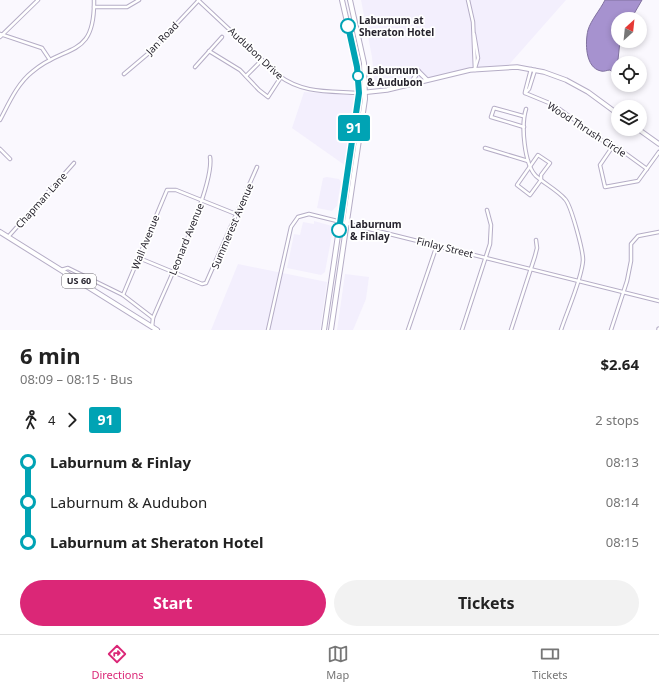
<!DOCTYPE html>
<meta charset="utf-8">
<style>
body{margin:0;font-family:"Noto Sans",sans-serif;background:#f2f2f2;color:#222;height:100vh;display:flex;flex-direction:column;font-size:15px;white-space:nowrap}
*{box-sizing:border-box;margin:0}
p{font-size:13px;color:#767676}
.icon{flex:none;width:22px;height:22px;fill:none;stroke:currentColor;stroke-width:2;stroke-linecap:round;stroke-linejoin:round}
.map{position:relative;height:330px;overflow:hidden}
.details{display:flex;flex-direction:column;background:#fff;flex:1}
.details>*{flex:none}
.badge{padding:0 8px;border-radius:3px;font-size:14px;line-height:26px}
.needle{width:26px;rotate:27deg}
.buttons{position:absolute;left:611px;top:12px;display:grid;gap:8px}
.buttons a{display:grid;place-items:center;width:36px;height:36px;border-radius:50%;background:#fff;box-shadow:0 2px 6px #0003;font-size:20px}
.map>.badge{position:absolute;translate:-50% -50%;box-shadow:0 0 0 2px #fff}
.legs{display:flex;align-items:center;gap:6px;height:44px;padding:0 20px;font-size:13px}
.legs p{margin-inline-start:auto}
.overview{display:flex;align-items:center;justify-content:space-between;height:68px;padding:0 20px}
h1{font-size:22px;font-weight:700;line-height:30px}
.button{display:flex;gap:8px;margin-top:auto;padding:8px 20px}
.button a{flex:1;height:46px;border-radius:24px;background:#db2777;color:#fff;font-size:16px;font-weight:700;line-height:46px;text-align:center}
.button a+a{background:#f2f2f2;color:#222}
ul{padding:0 20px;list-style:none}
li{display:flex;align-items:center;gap:14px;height:40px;font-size:15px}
li i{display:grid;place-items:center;width:6px;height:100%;margin:0 5px;background:currentColor}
li i::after{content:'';width:10px;height:10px;margin:-5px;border:3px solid;border-radius:50%;background:#fff}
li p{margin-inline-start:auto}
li:first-child i{background:linear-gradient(#0000 50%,currentColor 0)}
li:last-child i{background:linear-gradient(currentColor 50%,#0000 0)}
.dock{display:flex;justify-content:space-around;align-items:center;height:56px;border-top:1px solid #e0e0e0;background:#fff;font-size:11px;color:#767676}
.dock a{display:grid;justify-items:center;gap:2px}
.dock .current{color:#db2777}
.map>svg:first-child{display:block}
.built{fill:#f3effd}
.water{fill:#a692cf;stroke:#80719f}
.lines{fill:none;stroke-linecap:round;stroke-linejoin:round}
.street-casing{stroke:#b5adc6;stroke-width:4.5}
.secondary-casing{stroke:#b5adc6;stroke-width:5.5}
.primary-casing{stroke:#b5adc6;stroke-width:6}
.street{stroke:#fff;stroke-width:2.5}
.secondary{stroke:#fff;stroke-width:3.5}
.primary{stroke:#fff;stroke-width:4}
.line-1-casing{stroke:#fff;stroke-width:9}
.line-1{stroke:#00a3b4;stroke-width:6}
.stop-1-dot{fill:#fff;stroke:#00a3b4;stroke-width:2}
.labels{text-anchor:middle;stroke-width:3.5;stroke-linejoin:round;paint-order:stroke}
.shield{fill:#fff;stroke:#68666d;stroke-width:1}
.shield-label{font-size:9px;font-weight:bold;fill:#27242e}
.stop-label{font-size:10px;font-weight:bold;fill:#27242e;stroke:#fff;text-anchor:start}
.street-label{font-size:10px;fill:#27242e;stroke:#fff}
</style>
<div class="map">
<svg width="659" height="330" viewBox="0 0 659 330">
<rect width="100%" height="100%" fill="#faf8fe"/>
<!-- built -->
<g class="built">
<polygon points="361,0 566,0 507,67 475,70 382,91 374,80 372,57"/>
<polygon points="304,92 351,95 355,97 346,166 292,128"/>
<polygon points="327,177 339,179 341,182 337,206 332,211 317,208 323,178"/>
<polygon points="314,221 332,226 333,229 325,272 321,275 287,268 294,234 300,235 303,222 314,224"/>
<polygon points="238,264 327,282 320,330 211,330"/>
<polygon points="345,274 369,277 366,299 353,330 337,330"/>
</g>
<!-- water -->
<path class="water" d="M 605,0 L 642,0 L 631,19 L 618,19 L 618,41 L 620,41 L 617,69 L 614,73 L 610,70 C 607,70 604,72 601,71 C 585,68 585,42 588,30 C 591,20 600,10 605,0 Z"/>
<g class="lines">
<!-- street casing -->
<g class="street-casing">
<g id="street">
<path d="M 198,0 L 278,75 C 303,94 329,91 359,93"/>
<polyline points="468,0 473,22 475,70"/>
<polyline points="94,7 127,7 139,0"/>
<polyline points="0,34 42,48 50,60"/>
<polyline points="474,34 478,58 475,68"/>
<polyline points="0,37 38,0"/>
<polyline points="209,51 240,70 259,90 268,97 281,77"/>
<polyline points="195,67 222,37"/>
<polyline points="124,74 150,52 199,0"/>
<polyline points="246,76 262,60"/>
<polyline points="525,92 531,69"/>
<polyline points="525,93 554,105 607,144 618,148 647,169"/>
<polyline points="525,93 529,89 535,70"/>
<path d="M 526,109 C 521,125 524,164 536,176 C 545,184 557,190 565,199 C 571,205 583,250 583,260 C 582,279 567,311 561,330"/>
<polyline points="523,116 494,108 491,117 524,127"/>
<path d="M 0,120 C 9,103 17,84 32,72 C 65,43 95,60 94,0"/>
<polyline points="613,146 600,165 605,187 638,181 659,152"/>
<polyline points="485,148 528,161"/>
<polyline points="0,149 10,159"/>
<polygon points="538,155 550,163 541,175 541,180 530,195 517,185"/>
<polyline points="8,237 74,163"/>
<polyline points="139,258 202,284 206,283 257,167"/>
<polyline points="61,270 68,268 123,295 153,318 152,327"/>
<polyline points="123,295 167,190 176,190 236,214"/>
<path d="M 153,318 C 166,286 215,186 210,157"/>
<polyline points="268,330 291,227 298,217 309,214 659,301"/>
<polyline points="408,330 437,245"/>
<polyline points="462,330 490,244 491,225 487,210"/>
<polyline points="511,330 535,256 537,248 536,240"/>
<polyline points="611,330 627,281 631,261 631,244 638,236 659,232"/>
</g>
</g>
<!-- secondary casing -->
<g class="secondary-casing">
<g id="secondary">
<polyline points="418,71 427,80"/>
<polyline points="411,84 418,71"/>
<polyline points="359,93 387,90 470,70 517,67 544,72 566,80 588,92 618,114"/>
<polyline points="638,129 659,144"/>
<polyline points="659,330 659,329"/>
</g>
</g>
<!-- primary casing -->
<g class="primary-casing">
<g id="primary">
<polyline points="0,232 157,330"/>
<polyline points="324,330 359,93 356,61 342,0"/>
<polyline points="331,330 365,99 364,63 350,0"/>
</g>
</g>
<!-- street -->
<use href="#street" class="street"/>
<!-- secondary -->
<use href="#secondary" class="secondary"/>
<!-- primary -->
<use href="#primary" class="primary"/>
</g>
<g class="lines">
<!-- line-1 casing -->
<g class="line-1-casing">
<polyline id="line-1" points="339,230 359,93 357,67 348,26"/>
</g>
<!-- line-1 -->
<use href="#line-1" class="line-1"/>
</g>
<!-- markers -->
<g class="stop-1-dot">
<circle cx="348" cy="26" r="7"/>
<circle cx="358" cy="76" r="5"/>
<circle cx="339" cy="230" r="7"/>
</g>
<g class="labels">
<!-- shield labels -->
<rect class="shield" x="62" y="274" width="34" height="14" rx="3"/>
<g class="shield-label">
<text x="79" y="284">US 60</text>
</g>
<!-- stop labels -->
<g class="stop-label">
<text x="359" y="24">Laburnum at<tspan x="359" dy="12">Sheraton Hotel</tspan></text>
<text x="367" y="74">Laburnum<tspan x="367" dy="12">&amp; Audubon</tspan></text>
<text x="350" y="228">Laburnum<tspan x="350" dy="12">&amp; Finlay</tspan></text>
</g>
<!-- street labels -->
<g class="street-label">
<text transform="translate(162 38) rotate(-46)" y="4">Jan Road</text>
<text transform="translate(256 53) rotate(43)" y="4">Audubon Drive</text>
<text transform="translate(587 129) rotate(33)" y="4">Wood Thrush Circle</text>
<text transform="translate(41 200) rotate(-48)" y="4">Chapman Lane</text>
<text transform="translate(232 226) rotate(-67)" y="4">Summerest Avenue</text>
<text transform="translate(186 239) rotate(-68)" y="4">Leonard Avenue</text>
<text transform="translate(145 242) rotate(-68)" y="4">Wall Avenue</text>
<text transform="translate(445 247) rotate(14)" y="4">Finlay Street</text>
</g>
</g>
</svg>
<div class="buttons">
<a><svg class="needle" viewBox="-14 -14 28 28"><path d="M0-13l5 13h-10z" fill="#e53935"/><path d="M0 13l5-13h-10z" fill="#767676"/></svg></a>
<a><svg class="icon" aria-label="locate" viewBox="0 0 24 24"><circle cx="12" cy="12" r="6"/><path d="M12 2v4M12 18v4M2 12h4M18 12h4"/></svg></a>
<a><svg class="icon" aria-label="layers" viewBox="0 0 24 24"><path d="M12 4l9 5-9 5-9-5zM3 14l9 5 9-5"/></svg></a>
</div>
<b class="badge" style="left:354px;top:128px;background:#00a3b4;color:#fff">91</b>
</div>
<section class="details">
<div class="overview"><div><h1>6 min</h1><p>08:09 – 08:15 · Bus</p></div><b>$2.64</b></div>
<div class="legs"><svg class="icon" aria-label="walk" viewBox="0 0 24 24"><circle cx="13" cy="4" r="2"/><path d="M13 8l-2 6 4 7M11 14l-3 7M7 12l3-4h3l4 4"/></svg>4<svg class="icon" aria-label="forward" viewBox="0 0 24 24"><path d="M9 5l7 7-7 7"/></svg><b class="badge" style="background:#00a3b4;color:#fff">91</b><p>2 stops</p></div>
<ul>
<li><i style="color:#00a3b4"></i><b>Laburnum &amp; Finlay</b><p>08:13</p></li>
<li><i style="color:#00a3b4"></i><span>Laburnum &amp; Audubon</span><p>08:14</p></li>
<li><i style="color:#00a3b4"></i><b>Laburnum at Sheraton Hotel</b><p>08:15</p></li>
</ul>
<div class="button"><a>Start</a><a>Tickets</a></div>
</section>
<nav class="dock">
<a class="current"><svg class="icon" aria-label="directions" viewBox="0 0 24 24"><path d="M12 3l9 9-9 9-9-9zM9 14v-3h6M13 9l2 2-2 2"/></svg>Directions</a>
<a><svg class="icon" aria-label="map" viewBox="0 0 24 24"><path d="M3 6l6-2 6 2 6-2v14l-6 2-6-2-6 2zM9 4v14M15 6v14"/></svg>Map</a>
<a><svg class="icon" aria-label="tickets" viewBox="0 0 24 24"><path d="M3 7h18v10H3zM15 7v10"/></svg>Tickets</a>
</nav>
